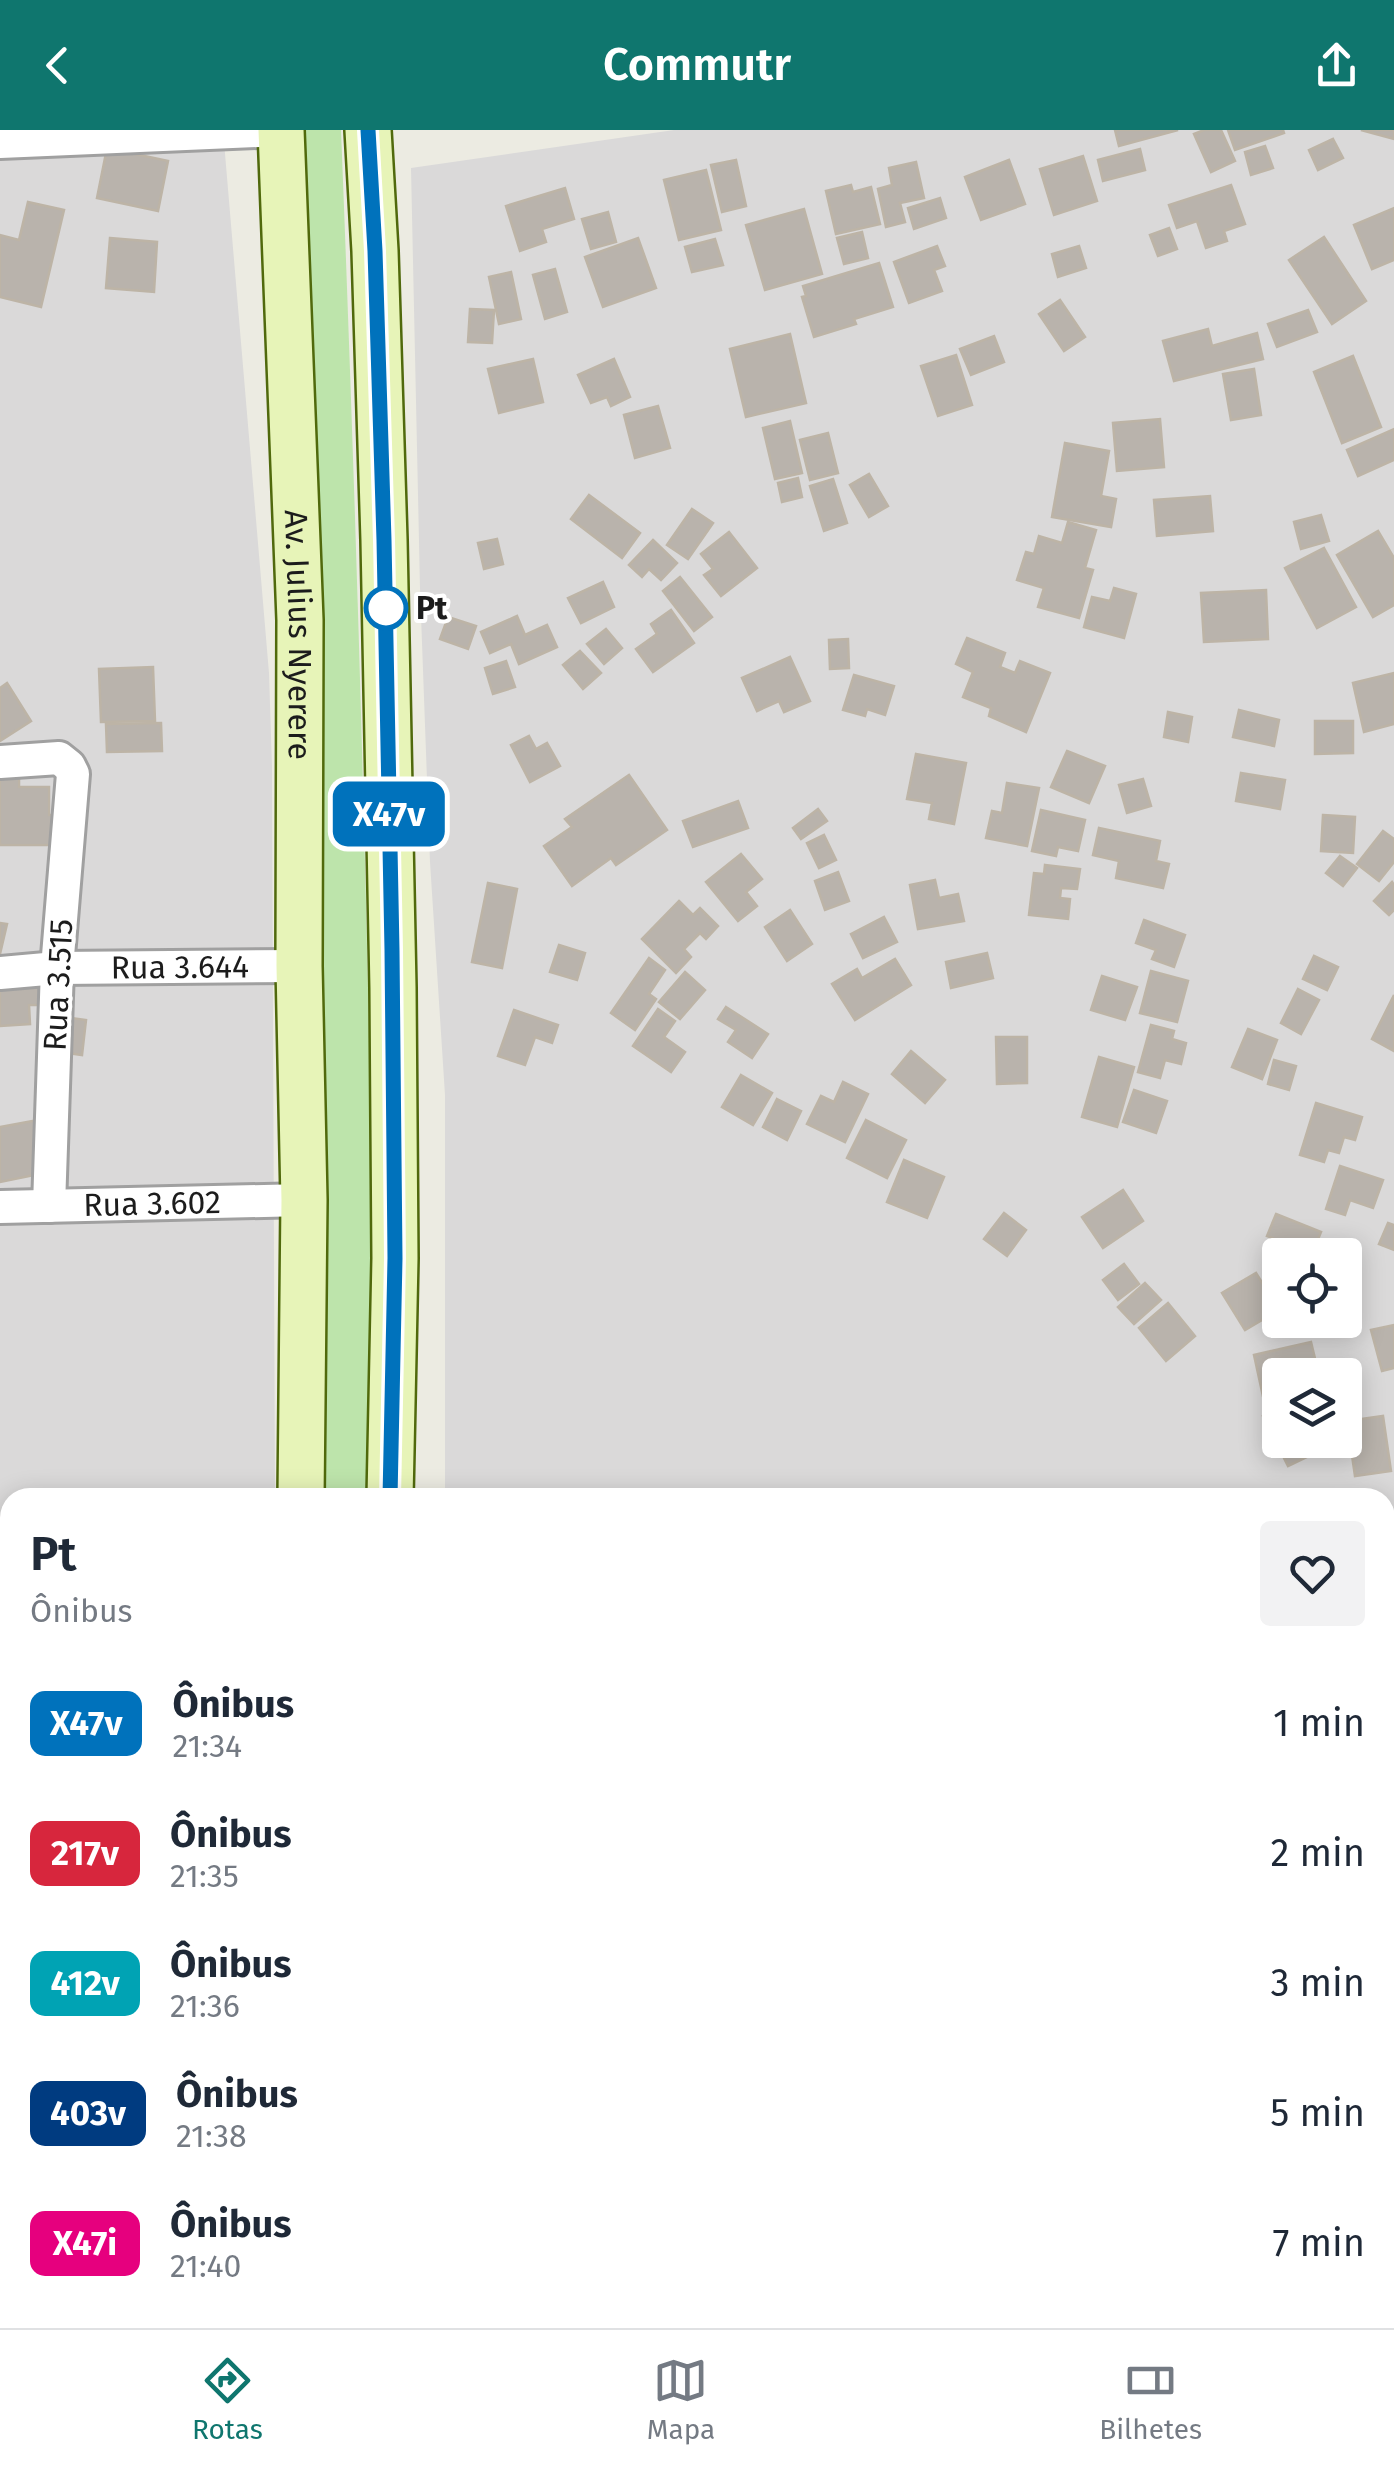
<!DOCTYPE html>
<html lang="pt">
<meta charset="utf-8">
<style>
body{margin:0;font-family:"Fira Sans",sans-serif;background:#f2f2f3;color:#1f2937;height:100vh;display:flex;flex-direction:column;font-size:38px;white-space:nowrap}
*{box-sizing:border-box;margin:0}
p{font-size:32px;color:#747a83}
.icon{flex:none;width:55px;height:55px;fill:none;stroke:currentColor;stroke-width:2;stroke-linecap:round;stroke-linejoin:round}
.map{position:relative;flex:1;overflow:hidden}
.panel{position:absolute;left:0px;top:1358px;width:1395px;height:842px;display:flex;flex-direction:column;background:#fff;border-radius:30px 30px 0 0;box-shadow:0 5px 25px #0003}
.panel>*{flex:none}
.badge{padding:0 20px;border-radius:15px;font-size:35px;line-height:65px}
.tools{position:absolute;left:1262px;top:1108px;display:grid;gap:20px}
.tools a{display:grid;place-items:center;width:100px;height:100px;border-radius:10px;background:#fff;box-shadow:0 5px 25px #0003;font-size:50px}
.map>.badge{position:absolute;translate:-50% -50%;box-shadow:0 0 0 5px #fff}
.round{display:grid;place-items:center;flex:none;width:105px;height:105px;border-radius:10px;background:#f2f2f3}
.head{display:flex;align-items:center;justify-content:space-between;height:170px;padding:0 30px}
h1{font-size:48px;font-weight:600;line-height:75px}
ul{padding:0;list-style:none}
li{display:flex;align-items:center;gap:30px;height:130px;padding:0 30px}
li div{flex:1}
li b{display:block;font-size:38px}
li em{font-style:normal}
li .badge{min-width:110px;font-weight:700;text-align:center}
header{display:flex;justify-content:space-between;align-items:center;height:130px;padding:0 30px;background:#0f766e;color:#fff;font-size:45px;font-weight:600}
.tabs{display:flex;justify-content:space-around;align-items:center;height:140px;border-top:2px solid #e0e1e3;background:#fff;font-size:28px;color:#747a83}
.tabs a{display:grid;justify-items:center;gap:5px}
.tabs .on{color:#0f766e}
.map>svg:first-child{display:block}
.residential{fill:#dad9d9;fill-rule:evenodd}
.education{fill:#f7fcdb}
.construction{fill:#bdc0ae}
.grass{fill:#bde4ab}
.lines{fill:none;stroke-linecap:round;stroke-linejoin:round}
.stream{stroke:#a5c4d7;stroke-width:12}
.building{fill:#b9b3ac;stroke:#bdb4a6;stroke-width:2.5}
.minor-casing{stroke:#a0a0a0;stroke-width:38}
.secondary-casing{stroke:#50690c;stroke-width:50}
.minor{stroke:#fff;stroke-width:32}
.secondary{stroke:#e7f4b8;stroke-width:45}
.line-casing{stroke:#fff;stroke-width:22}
.line{stroke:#0072bc;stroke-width:15}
.stop-dot{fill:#fff;stroke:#0072bc;stroke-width:5}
.labels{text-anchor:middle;stroke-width:8;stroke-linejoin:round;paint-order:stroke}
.stop-label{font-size:32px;font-weight:bold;fill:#1c1c1c;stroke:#fff;text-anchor:start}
.street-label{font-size:32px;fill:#1c1c1c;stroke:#fff}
</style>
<header><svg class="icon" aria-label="back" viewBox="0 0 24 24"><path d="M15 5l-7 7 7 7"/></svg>Commutr<svg class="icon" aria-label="share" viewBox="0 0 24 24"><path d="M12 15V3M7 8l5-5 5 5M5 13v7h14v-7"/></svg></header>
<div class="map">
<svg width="1394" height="2198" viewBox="0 0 1394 2198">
<rect width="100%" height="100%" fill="#ecebe2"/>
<!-- residential -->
<g class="residential">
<polygon points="0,0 223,0 269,543 272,637 275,1367 10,1368 10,1457 0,1453"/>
<path d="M 674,0 L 1394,0 L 1394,1381 L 1385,1388 L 1385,1368 L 445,1367 L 445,965 L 430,732 L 420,458 L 411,38 ZM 1280,1125 L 1345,1125 L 1345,1190 L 1280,1190 ZM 1280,1245 L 1345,1245 L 1345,1310 L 1280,1310 Z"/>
<polygon points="1074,2190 1307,2190 1312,2198 1076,2198"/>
</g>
<!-- education -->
<polygon class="education" points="1385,1718 1394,1719 1394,2198 1366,2198 1366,2190 1385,2190"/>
<!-- construction -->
<g class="construction">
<polygon points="0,1453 10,1457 10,2190 293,2190 293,2198 0,2198"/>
<rect x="404" y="2190" width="520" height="8"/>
</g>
<!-- grass -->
<path class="grass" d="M 290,0 L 341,0 C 359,456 372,911 376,1367 L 318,1367 Z"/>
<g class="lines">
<!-- stream -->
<polyline class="stream" points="1385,1412 1394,1408"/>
</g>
<!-- building -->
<g class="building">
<polygon points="1115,0 1178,0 1119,16"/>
<polygon points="1204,0 1221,0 1235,31 1211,42 1194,4"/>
<polygon points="1228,0 1283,0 1284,3 1235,20"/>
<polygon points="1361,0 1394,0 1394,9"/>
<polygon points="1333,9 1343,28 1318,40 1309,20"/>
<polygon points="1265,16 1273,38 1251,45 1245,22"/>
<polygon points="107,18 168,31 158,81 97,68"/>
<polygon points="1140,19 1145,40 1103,51 1098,30"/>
<polygon points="1083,26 1097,71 1054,85 1040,39"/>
<polygon points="736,30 746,76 722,82 711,35"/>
<polygon points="1009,30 1025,74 981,90 965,47"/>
<polygon points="916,32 924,68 900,73 905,92 886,97 878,59 892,55 889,38"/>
<polygon points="706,40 721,100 679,110 664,50"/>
<polygon points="851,55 853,62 871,57 880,94 836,104 826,61"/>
<polygon points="1231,55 1245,94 1224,101 1227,111 1206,118 1197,91 1177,98 1169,75"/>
<polygon points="565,58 574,89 542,99 546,112 520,121 506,76"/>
<polygon points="940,68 946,88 914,99 908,78"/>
<polygon points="28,72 64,80 41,177 0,167 0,105 19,110"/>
<polygon points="1394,78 1394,130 1372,139 1354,95"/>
<polygon points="804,79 822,144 765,160 746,95"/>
<polygon points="608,82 616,112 591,119 582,89"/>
<polygon points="1169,98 1177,119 1158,126 1150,105"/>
<polygon points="862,102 868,128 844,134 837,108"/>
<polygon points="1324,107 1366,171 1332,194 1289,130"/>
<polygon points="110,108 157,112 154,162 106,158"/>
<polygon points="638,108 656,158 603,177 585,127"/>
<polygon points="715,109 723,135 692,142 685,117"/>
<polygon points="937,116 945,136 934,140 942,161 909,173 894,132"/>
<polygon points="1079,116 1086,138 1058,147 1052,124"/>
<polygon points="879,133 893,177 854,189 856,194 814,207 802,167 806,166 803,156"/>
<polygon points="555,139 567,182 545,189 533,145"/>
<polygon points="511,142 521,189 499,194 489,147"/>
<polygon points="1060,170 1085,207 1064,221 1039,184"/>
<polygon points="470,179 494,180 492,213 468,212"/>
<polygon points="1308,180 1317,202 1277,217 1268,194"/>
<polygon points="1208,199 1212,216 1257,203 1263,229 1174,251 1163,211"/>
<polygon points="790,204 806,273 746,287 730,219"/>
<polygon points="994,206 1004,232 971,245 960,219"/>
<polygon points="956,225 972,275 938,286 921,236"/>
<polygon points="1353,226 1381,297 1342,313 1314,242"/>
<polygon points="533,229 543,272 499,283 488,239"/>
<polygon points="614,229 630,267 611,276 607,267 591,273 578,245"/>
<polygon points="1254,239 1261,285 1231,290 1223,244"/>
<polygon points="658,276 670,318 635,328 624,285"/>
<polygon points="1160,289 1164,337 1117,341 1113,293"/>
<polygon points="790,291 802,343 775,349 763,298"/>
<polygon points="1394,299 1394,330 1358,346 1347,320"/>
<polygon points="828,303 838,343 810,350 800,310"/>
<polygon points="1065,313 1109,321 1101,366 1116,369 1111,397 1052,387"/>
<polygon points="869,344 888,376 869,387 850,355"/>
<polygon points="798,348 802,367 782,372 778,353"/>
<polygon points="833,349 847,393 824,401 810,356"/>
<polygon points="589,365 640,403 622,428 571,389"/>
<polygon points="1210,366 1213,401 1157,406 1154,370"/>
<polygon points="692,379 713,393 688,429 667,415"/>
<polygon points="1321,385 1329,411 1301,419 1294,392"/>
<polygon points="1068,392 1096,400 1085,438 1093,440 1079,488 1038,477 1044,458 1017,450 1026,422 1034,424 1039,406 1062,413"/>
<polygon points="1378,401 1394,428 1394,475 1373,487 1337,425"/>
<polygon points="729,402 757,438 721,466 704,445 713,439 701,424"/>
<polygon points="497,409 503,434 484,439 478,413"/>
<polygon points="653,410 677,433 661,450 649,439 642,447 629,435"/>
<polygon points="1324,418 1356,477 1317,498 1285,438"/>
<polygon points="680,447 712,487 694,501 663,461"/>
<polygon points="603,452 614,477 581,493 568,468"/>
<polygon points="1114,458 1136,464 1124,508 1084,497 1092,467 1110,471"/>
<polygon points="1266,460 1268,509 1204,512 1201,463"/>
<polygon points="671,480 694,513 653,542 636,519 657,504 651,494"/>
<polygon points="517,486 525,505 547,495 557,517 519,534 511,514 490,523 481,502"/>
<polygon points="448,487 476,496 468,519 440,509"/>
<polygon points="606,499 622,518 604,534 587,514"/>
<polygon points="967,508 1005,523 1000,537 1015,543 1020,531 1050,543 1026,602 989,586 991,578 963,567 973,542 956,534"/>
<polygon points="848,509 849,538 830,539 829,510"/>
<polygon points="580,521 601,543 583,559 563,535"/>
<polygon points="790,527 810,571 784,582 779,571 757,581 742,548"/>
<polygon points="506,531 515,557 493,564 485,538"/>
<polygon points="153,537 155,591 101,592 99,539"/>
<polygon points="1394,543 1394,594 1364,602 1353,553"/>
<polygon points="854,545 894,556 885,585 867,579 865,586 843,580"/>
<polygon points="7,553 31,591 0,611 0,558"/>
<polygon points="1239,580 1279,590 1274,616 1233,607"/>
<polygon points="1168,582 1192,587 1188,612 1164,607"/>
<polygon points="1315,591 1353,591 1353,623 1315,624"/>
<polygon points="161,593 162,621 107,622 106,594"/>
<polygon points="529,606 536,619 547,613 560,636 530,652 511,615"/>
<polygon points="1067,621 1105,636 1089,673 1051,657"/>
<polygon points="916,624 966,633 954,694 929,689 932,673 907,669"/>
<polygon points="1241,643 1285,650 1280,679 1236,671"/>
<polygon points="629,645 667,700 616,735 611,728 572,756 544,716 572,697 565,689"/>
<polygon points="0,648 19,648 19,657 49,657 49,685 65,685 64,715 0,715"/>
<polygon points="1143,649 1151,676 1127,683 1119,655"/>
<polygon points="1007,653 1039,658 1027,716 986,708 992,681 1002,683"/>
<polygon points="738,671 748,698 693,717 683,691"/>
<polygon points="818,679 827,691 801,709 793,698"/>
<polygon points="1041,680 1085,690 1078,721 1058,717 1056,726 1032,721"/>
<polygon points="1323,685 1355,687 1353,723 1321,721"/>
<polygon points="1099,698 1160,711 1156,731 1169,734 1163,758 1116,748 1119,731 1093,725"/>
<polygon points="1383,701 1394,709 1394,732 1379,751 1357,734"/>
<polygon points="824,705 836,730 819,738 807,713"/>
<polygon points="741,724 762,749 746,762 757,776 738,791 706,752"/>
<polygon points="1340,726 1357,738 1343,756 1326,743"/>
<polygon points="1045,735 1080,739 1077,759 1061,758 1060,768 1070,769 1068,789 1029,785 1034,743 1044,744"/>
<polygon points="838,742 849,771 825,780 815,751"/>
<polygon points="935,750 939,768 958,764 964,791 918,799 910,755"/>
<polygon points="1392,752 1394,755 1394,780 1389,785 1374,771"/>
<polygon points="488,753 517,759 502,838 472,832"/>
<polygon points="679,771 693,785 700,778 718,796 706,809 700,803 684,819 691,827 676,843 642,809"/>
<polygon points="790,780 812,814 787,831 765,797"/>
<polygon points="884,787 897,812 863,828 851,804"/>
<polygon points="1144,790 1185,805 1174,837 1152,829 1156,820 1136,813"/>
<polygon points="0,793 7,794 0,824"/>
<polygon points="559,815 585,823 577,850 550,842"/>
<polygon points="987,823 993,848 951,858 946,832"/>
<polygon points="1314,826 1338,837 1327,860 1303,849"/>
<polygon points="649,828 665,840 649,864 656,869 635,900 611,883"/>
<polygon points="895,829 911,855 855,890 832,854 857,839 862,848"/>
<polygon points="1151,841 1188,851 1177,892 1140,883"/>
<polygon points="685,842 705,860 680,889 659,872"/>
<polygon points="1102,846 1137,857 1125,890 1091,880"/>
<polygon points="49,847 51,875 29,875 30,894 0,896 0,850"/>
<polygon points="1298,859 1319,870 1301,904 1281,893"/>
<polygon points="1394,865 1394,921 1372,909"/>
<polygon points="726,877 768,904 752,928 728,912 736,900 718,889"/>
<polygon points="658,879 675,891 664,907 685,922 671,942 633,916"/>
<polygon points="514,880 558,895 552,913 535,907 525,935 498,926"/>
<polygon points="64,887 86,890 82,925 60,922"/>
<polygon points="1151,895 1174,901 1172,909 1186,913 1181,934 1165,930 1160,948 1138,942"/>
<polygon points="1248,899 1277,910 1262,949 1232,937"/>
<polygon points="996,907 1027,907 1027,953 997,954"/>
<polygon points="911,921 945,950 925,973 892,944"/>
<polygon points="1099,927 1134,937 1117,997 1082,987"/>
<polygon points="1274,930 1296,936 1289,960 1268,954"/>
<polygon points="741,945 772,963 753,995 722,977"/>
<polygon points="843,952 868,964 845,1012 807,994 821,966 834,972"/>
<polygon points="1134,960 1167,971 1156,1003 1123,992"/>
<polygon points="777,969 801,981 787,1010 763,997"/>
<polygon points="1316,973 1362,987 1355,1010 1344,1007 1339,1023 1328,1020 1324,1032 1300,1025"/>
<polygon points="38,990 44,1043 0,1052 0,997"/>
<polygon points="866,990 906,1010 887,1048 847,1028"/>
<polygon points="904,1030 944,1047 927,1088 887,1072"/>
<polygon points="1340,1036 1383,1050 1373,1078 1350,1070 1345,1085 1326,1079"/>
<polygon points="1123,1060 1143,1091 1103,1118 1082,1087"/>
<polygon points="1004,1083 1026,1100 1007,1126 984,1109"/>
<polygon points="1276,1084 1321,1102 1312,1124 1267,1106"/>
<polygon points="1388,1093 1394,1095 1394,1120 1379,1114"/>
<polygon points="1124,1134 1139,1154 1118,1170 1103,1150"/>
<polygon points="1256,1143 1279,1180 1245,1200 1222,1163"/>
<polygon points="1145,1153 1161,1170 1134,1194 1118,1177"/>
<polygon points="1168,1173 1195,1206 1166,1231 1139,1198"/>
<polygon points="1394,1195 1394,1238 1382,1241 1371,1200"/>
<polygon points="1311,1212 1319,1245 1280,1245 1280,1267 1264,1271 1254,1225"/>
<polygon points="1280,1278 1280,1310 1298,1310 1307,1327 1288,1336 1263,1286"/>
<polygon points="1383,1286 1391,1341 1355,1346 1347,1291"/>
<polygon points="1184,2190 1228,2190 1230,2198 1186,2198"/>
</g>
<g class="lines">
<!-- minor casing -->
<g class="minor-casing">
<g id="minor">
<polyline points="0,12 281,0"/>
<polyline points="0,632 59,628 69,636 73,644 57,838 49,1076"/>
<path id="s1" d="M 0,843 L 57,838 L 299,836"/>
<path id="s2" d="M 0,1077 L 304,1070"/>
<polyline points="0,1421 10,1425"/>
</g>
</g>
<!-- secondary casing -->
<g class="secondary-casing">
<g id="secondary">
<path id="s3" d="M 281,0 L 300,490 L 299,836 L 304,1070 L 301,1368"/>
<polyline points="368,0 375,121 384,410 393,858 395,1128 390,1368"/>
<polyline points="307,2190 307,2198"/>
<polyline points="390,2198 390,2190"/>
</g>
</g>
<!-- minor -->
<use href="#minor" class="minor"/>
<!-- secondary -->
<use href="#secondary" class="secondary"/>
</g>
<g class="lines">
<!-- line casing -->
<g class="line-casing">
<polyline id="line" points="368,0 375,121 384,410 392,820 395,1128 390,1368"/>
</g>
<!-- line -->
<use href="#line" class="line"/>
</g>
<!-- markers -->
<circle class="stop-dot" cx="386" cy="478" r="20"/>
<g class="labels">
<!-- stop labels -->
<g class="stop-label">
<text x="416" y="489">Pt</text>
</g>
<!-- street labels -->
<g class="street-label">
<text dy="11" stroke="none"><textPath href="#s3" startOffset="505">Av. Julius Nyerere</textPath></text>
<text dy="11" stroke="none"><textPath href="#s1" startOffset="180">Rua 3.644</textPath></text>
<text transform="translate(58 855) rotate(-87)" y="11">Rua 3.515</text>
<text dy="11" stroke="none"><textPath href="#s2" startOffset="152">Rua 3.602</textPath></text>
</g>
</g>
</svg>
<div class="tools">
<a><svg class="icon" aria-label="locate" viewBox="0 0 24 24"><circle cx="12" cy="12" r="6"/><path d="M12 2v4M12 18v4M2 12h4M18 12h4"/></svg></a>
<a><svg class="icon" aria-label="layers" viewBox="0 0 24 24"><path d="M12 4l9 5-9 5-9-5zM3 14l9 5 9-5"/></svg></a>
</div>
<b class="badge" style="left:389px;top:684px;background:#0072bc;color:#fff">X47v</b>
<section class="panel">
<div class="head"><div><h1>Pt</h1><p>Ônibus</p></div><a class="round"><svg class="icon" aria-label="heart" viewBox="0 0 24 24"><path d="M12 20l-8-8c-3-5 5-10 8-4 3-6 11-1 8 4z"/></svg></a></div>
<ul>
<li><span class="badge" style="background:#0072bc;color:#fff">X47v</span><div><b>Ônibus</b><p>21:34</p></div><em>1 min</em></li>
<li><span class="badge" style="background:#d7263d;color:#fff">217v</span><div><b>Ônibus</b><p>21:35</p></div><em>2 min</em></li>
<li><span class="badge" style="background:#00a3b4;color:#fff">412v</span><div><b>Ônibus</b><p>21:36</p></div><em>3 min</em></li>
<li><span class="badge" style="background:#003b80;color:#fff">403v</span><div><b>Ônibus</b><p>21:38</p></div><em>5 min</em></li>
<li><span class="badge" style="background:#e6007e;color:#fff">X47i</span><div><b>Ônibus</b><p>21:40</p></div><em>7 min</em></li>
</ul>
</section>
</div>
<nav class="tabs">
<a class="on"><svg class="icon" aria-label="directions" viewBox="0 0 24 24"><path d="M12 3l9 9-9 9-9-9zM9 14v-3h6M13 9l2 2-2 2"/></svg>Rotas</a>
<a><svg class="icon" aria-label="map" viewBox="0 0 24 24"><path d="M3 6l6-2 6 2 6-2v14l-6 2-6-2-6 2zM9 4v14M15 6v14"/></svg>Mapa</a>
<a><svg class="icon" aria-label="tickets" viewBox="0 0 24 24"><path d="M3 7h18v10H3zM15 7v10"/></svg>Bilhetes</a>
</nav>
